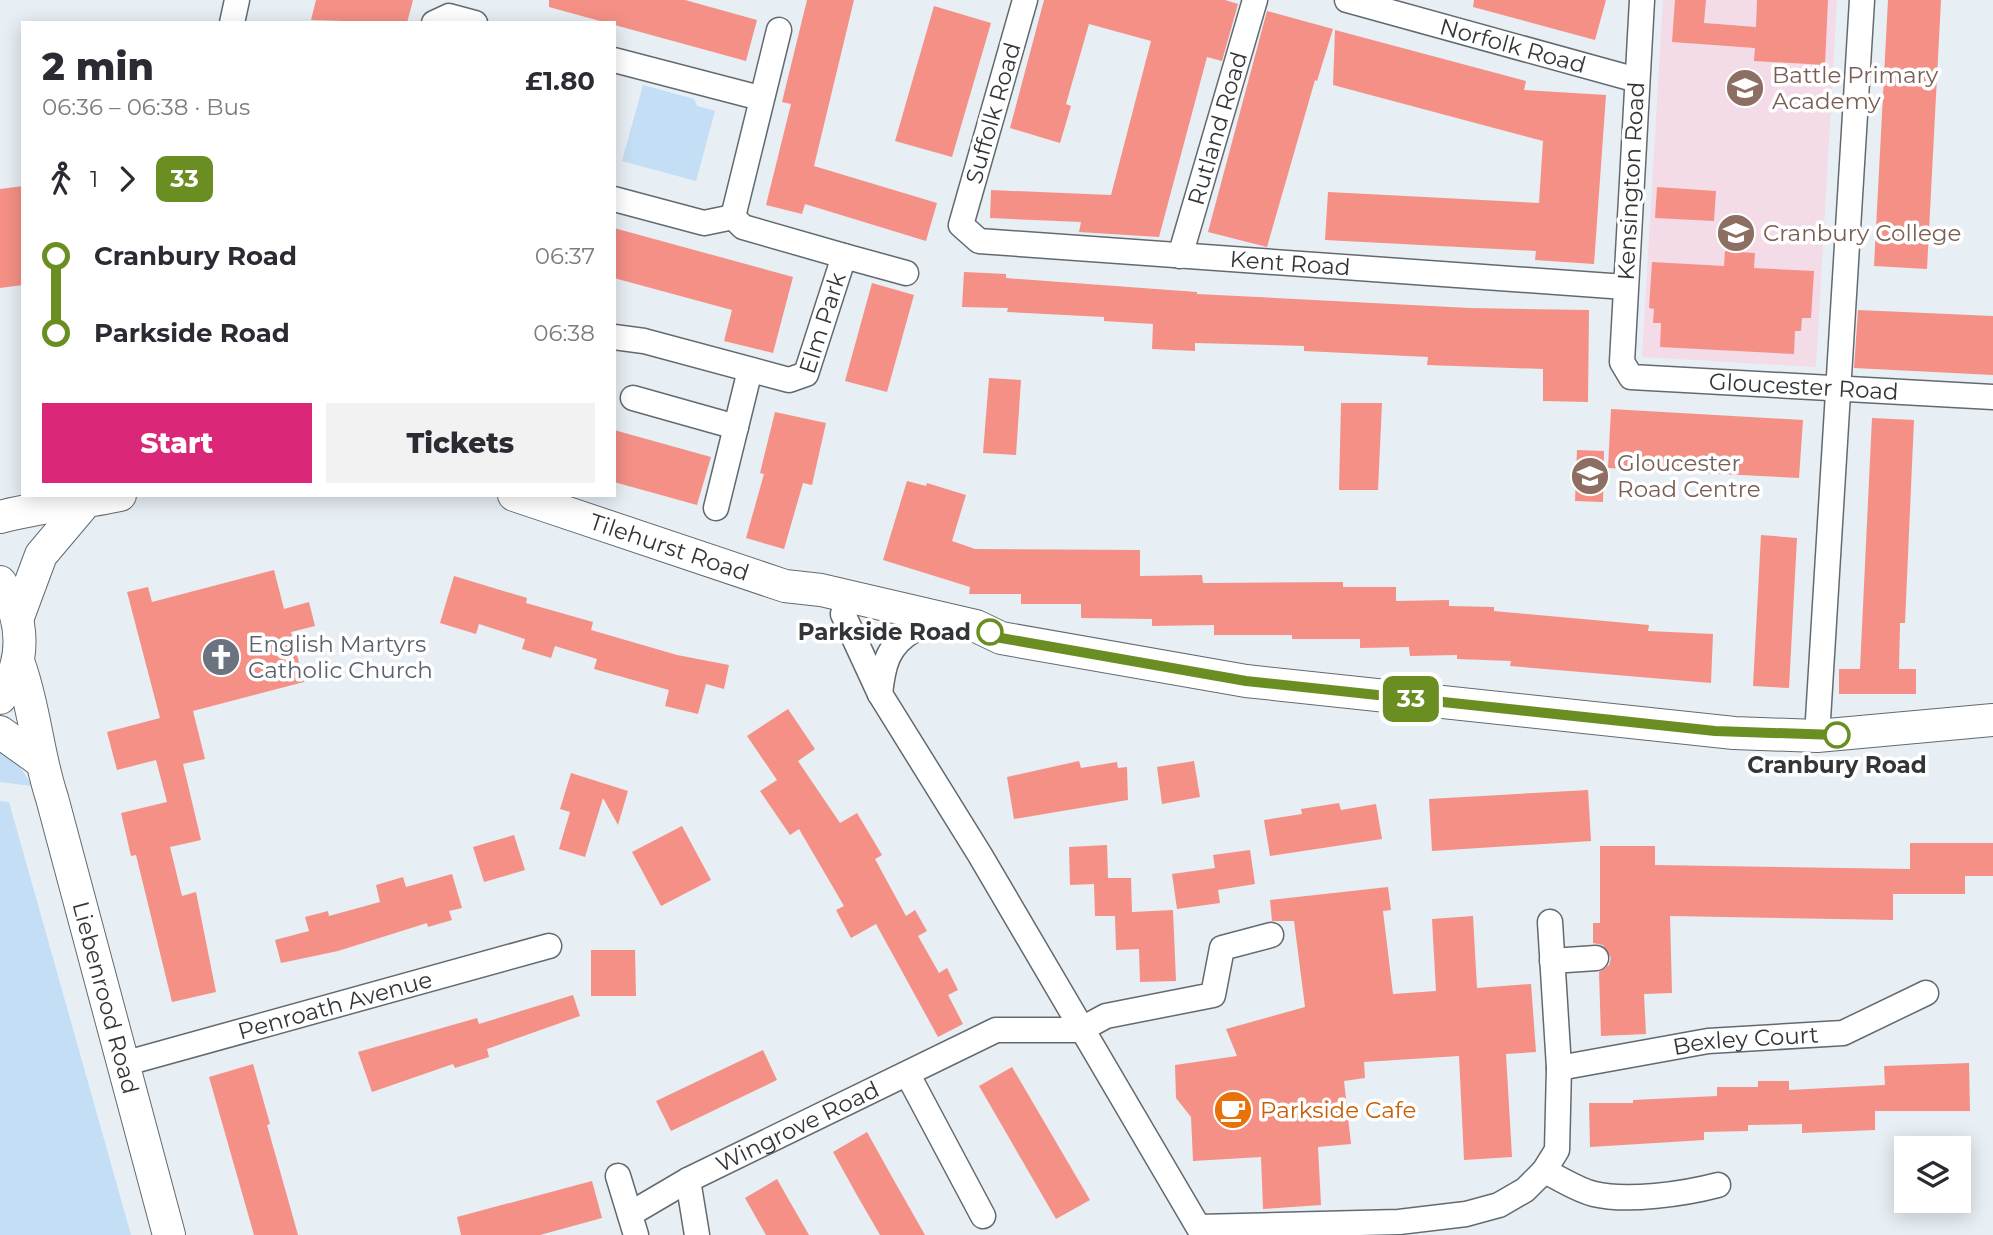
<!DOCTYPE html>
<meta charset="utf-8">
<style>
body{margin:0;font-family:Montserrat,sans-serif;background:#f2f2f3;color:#2b2b33;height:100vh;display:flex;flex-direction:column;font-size:26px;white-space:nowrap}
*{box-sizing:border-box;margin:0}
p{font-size:23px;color:#7c7c81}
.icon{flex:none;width:38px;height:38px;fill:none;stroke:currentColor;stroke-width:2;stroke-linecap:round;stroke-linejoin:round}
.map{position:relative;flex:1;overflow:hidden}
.details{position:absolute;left:21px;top:21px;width:595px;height:476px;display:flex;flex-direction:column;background:#fff;border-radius:0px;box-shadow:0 4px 18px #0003}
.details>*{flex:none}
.badge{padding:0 14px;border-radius:10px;font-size:24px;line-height:46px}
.controls{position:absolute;left:1894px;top:1136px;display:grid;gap:14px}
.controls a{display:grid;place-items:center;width:77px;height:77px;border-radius:0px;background:#fff;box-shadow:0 4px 18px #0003;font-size:35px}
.map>.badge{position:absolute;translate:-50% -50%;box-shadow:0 0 0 4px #fff}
.legs{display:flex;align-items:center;gap:10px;height:77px;padding:0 21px;font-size:23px}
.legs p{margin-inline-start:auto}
.headline{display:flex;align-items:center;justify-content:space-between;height:119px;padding:0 21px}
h1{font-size:38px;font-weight:800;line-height:52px}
.cta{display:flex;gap:14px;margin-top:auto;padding:14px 21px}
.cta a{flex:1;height:80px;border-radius:0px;background:#db2777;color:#fff;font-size:28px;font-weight:800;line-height:80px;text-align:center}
.cta a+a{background:#f2f2f3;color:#2b2b33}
ul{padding:0 21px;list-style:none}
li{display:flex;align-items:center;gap:24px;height:77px;font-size:26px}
li i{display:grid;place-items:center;width:10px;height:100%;margin:0 9px;background:currentColor}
li i::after{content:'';width:18px;height:18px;margin:-9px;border:5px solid;border-radius:50%;background:#fff}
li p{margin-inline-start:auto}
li:first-child i{background:linear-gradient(#0000 50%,currentColor 0)}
li:last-child i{background:linear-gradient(currentColor 50%,#0000 0)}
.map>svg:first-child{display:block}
.education{fill:#f3dce8}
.green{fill:#c3def5}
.building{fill:#f59086}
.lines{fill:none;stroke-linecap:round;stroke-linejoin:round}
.minor-casing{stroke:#636a6f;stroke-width:27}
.tertiary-casing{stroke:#636a6f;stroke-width:34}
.minor{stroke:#fff;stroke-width:24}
.tertiary{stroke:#fff;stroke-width:32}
.line-1-casing{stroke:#fff;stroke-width:16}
.line-1{stroke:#6b8e23;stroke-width:10}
.stop-1-dot{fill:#fff;stroke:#6b8e23;stroke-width:3.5}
.labels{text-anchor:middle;stroke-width:7;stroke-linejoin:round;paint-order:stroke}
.street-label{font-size:23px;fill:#333638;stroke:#fff}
.education-label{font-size:23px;fill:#785e54;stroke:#fff;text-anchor:start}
.stop-label{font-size:23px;font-weight:bold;fill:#333638;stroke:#fff;text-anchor:end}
.worship-label{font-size:23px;fill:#5b616d;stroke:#fff;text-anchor:start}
.food-label{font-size:23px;fill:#c56008;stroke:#fff;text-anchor:start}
</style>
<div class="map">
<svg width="1993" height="1235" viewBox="0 0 1993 1235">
<rect width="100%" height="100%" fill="#e7eef4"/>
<!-- education -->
<polygon class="education" points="1663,0 1837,0 1816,367 1642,357"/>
<!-- green -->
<g class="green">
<polygon points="643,85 694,99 697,106 715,111 696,181 622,161"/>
<polygon points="0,752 17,762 32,786 0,782"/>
<polygon points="0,801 9,802 131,1235 0,1235"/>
</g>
<!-- building -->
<g class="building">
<polygon points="316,0 413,0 407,23 311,20"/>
<polygon points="549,0 685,0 757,20 746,61 549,7"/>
<polygon points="807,0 854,0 814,166 937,203 926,241 805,204 802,214 766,205 791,104 782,102"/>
<polygon points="1044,0 1225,0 1238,4 1222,61 1207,57 1159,237 1079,232 1081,222 990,218 991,190 1111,195 1151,41 1089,24 1066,104 1071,106 1060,143 1010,128"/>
<polygon points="1474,0 1606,0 1595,40 1473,7"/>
<polygon points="1675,0 1706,0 1704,23 1756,27 1757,0 1828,0 1825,65 1754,61 1755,48 1672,42"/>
<polygon points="1888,0 1941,0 1927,269 1874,266"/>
<polygon points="934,6 991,23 952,157 895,141"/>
<polygon points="1267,11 1333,29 1317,81 1315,80 1267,247 1208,232"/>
<polygon points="1335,30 1526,81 1524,90 1606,95 1594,264 1535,260 1536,251 1325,240 1328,192 1539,203 1543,141 1333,85"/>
<polygon points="23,186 23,285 0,288 0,189"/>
<polygon points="1657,187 1716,191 1714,221 1655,218"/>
<polygon points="614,228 793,277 773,353 724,341 732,310 614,278"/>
<polygon points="1725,251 1755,253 1754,268 1814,271 1811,318 1802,318 1801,331 1795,331 1794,354 1660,347 1661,323 1653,323 1654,309 1649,308 1652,262 1724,266"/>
<polygon points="964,272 1006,274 1006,278 1197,292 1197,294 1470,308 1589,310 1588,402 1543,401 1543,369 1427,365 1428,357 1304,351 1304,346 1195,343 1195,351 1152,349 1153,324 1104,321 1104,317 1007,312 1008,308 962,307"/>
<polygon points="872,283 914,295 887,392 845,381"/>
<polygon points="1858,310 1993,316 1993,375 1854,368"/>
<polygon points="989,378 1021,380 1016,455 983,453"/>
<polygon points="1341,403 1382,403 1378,490 1339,490"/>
<polygon points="1611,409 1803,420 1799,478 1608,468"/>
<polygon points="775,412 826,423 812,485 803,483 784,549 746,538 764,474 760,473"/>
<polygon points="1872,418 1914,420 1905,623 1900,623 1899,669 1916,669 1916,694 1839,694 1839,669 1860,669"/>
<polygon points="614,430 711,457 697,505 614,482"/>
<polygon points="1577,450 1604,451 1603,502 1575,501"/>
<polygon points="907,481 926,486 927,483 966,495 952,541 975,549 1140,550 1140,576 1202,575 1203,583 1343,582 1343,587 1396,587 1396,601 1449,600 1449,606 1494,607 1494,611 1649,625 1648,631 1713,634 1711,683 1510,666 1511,661 1457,659 1457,655 1410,656 1409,647 1360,648 1360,639 1292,639 1292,635 1214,635 1214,625 1152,626 1152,619 1081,618 1081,604 1021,604 1021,594 969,594 970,587 883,560"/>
<polygon points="1761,535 1797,538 1789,688 1753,686"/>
<polygon points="274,570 284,609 309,602 315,626 291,632 304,682 193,711 205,759 183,764 201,840 170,847 182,896 196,892 216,992 172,1002 136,855 131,856 121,813 167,802 156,760 117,770 107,732 160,718 127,592 148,587 152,602"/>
<polygon points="454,576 527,598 526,603 593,622 591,630 677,655 729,665 724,689 706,684 698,714 665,706 669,690 594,669 597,659 555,646 551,658 522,649 525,639 479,624 476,634 440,623"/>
<polygon points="788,709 815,749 798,761 840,823 857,813 882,855 875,859 906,916 915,910 927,931 918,936 939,973 947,968 958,990 948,995 963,1024 938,1037 876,924 851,938 836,910 844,906 799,829 790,835 760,791 777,780 747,736"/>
<polygon points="1079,761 1081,768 1117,762 1118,768 1127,767 1128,800 1014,819 1007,777"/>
<polygon points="1194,761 1200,797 1162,804 1157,767"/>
<polygon points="571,773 628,791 618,825 603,798 585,857 559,849 570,812 560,809"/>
<polygon points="1588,790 1591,841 1432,851 1429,799"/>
<polygon points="1339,803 1341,810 1376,804 1382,839 1270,856 1264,820 1302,814 1301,809"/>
<polygon points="682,826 711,880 661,906 632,852"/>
<polygon points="514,835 525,870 484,882 473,847"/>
<polygon points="1910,843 1993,843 1993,876 1965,876 1965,894 1893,894 1893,920 1670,916 1672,993 1644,994 1646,1034 1601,1036 1599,972 1609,965 1611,958 1603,945 1593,943 1593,923 1600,923 1600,846 1655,846 1655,865 1910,869"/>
<polygon points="1107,845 1108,878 1131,878 1132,912 1173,910 1176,981 1140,982 1139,949 1116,950 1115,916 1095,916 1094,884 1070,885 1069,847"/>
<polygon points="1250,850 1255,884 1218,890 1220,903 1177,909 1172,874 1215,868 1213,855"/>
<polygon points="452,874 462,908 449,911 452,920 428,927 427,923 338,951 281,963 275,940 309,931 305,917 328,911 329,916 380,902 376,885 403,877 406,887"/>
<polygon points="1388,887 1391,910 1383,911 1393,994 1436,991 1432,919 1473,916 1477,988 1531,984 1536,1052 1506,1054 1512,1157 1464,1160 1459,1056 1364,1062 1365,1078 1344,1081 1351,1144 1318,1147 1321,1205 1263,1209 1261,1157 1193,1161 1191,1117 1176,1098 1175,1065 1237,1056 1226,1029 1305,1007 1294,921 1272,921 1270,900"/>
<polygon points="591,950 635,950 636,996 591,996"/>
<polygon points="573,995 580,1016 487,1049 489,1057 455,1068 453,1064 372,1092 358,1052 477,1018 479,1024"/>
<polygon points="763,1050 777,1080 671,1131 656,1101"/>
<polygon points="1969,1063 1970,1111 1875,1111 1875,1130 1802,1133 1802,1124 1748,1125 1748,1131 1704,1132 1704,1140 1590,1147 1589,1103 1633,1103 1633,1100 1717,1096 1717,1087 1758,1087 1758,1081 1789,1081 1789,1090 1885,1085 1884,1066"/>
<polygon points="253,1064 270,1124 267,1125 298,1235 254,1235 209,1077"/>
<polygon points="1012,1067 1090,1200 1056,1219 979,1086"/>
<polygon points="867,1132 892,1177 925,1235 880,1235 858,1197 833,1152"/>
<polygon points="777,1179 790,1202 809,1235 766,1235 745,1198"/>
<polygon points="592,1181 602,1218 540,1235 461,1235 457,1217"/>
</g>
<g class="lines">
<!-- minor casing -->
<g class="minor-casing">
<g id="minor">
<path id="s1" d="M 1025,0 L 961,225 L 979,241 L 1625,287"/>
<path id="s2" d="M 1347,0 L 1637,80"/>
<path id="s3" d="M 1642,0 L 1622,362 L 1631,377 L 1993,397"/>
<polyline points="232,23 237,0"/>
<polyline points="434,23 449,16 475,23"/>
<polyline points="779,30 733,217 743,227 844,256"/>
<polyline points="614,60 760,98"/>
<polyline points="614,199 704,223 733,217"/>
<path id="s4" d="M 1180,256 L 1255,0"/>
<path id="s5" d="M 614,337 L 644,341 L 789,380 L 806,374 L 844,256 L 906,273"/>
<polyline points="633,398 736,427"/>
<polyline points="716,508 750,370"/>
<polyline points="843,614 880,694 980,855 1203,1235"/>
<path d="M 880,694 C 883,666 887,645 914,630"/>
<polyline points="1817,736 1862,0"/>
<polyline points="1552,961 1596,958"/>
<path id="s6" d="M 123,1064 L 549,946"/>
<path id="s7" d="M 1559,1068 L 1708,1041 L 1843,1033 L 1926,993"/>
<polyline points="908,1075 983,1216"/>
<path d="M 1544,1171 C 1560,1178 1577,1190 1594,1194 C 1627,1202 1684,1194 1718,1185"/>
<polyline points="618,1176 636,1235"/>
<polyline points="688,1180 697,1235"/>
<path id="s8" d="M 630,1214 L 688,1180 L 996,1030 L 1080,1030 L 1106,1016 L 1213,995 L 1222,948 L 1271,935"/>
<polyline points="1199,1227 1399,1222 1466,1214 1499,1205 1525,1190 1544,1171 1557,1150 1559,1068 1550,922"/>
</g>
</g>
<!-- tertiary casing -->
<g class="tertiary-casing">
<g id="tertiary">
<path id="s9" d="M 514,495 L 785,586 L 821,590 L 976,626 L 1001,638 L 1246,681 L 1734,733 L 1817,736 L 1993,720"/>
<path d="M 0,517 C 40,506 80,504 120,495"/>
<path d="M 0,582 C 25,618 27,663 0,698"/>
<polyline points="18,617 41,555 84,504"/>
<path id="s10" d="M 19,664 C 35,708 37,753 52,798 L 169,1235"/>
<polyline points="0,732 39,760"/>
</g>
</g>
<!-- minor -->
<use href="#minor" class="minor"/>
<!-- tertiary -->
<use href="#tertiary" class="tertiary"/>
</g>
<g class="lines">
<!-- line-1 casing -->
<g class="line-1-casing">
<polyline id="line-1" points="990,632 1001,638 1246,681 1715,731 1837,735"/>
</g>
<!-- line-1 -->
<use href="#line-1" class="line-1"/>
</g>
<!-- icons -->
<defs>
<g id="school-disc" transform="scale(2.0125)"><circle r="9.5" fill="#8d6e63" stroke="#fff"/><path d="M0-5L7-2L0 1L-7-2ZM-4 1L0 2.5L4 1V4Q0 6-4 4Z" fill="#fff"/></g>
<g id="church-disc" transform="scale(2.0125)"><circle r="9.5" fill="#6b7280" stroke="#fff"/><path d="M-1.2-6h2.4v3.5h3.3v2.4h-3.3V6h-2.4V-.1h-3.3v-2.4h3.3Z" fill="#fff"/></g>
<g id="cafe-disc" transform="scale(2.0125)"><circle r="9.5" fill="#e8710a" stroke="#fff"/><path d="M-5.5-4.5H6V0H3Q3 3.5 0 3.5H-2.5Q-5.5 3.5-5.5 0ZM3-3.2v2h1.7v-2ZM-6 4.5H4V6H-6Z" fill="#fff"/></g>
</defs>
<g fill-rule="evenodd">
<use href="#school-disc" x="1745" y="88"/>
<use href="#school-disc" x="1736" y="233"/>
<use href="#school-disc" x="1590" y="476"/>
<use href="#church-disc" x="221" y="657"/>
<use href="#cafe-disc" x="1233" y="1110"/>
</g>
<!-- markers -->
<g class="stop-1-dot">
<circle cx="990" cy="632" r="12"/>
<circle cx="1837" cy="735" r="12"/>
</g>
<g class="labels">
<!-- street labels -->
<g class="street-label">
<text dy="8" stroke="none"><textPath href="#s2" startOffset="172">Norfolk Road</textPath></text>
<text transform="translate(993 113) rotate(-74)" y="8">Suffolk Road</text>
<text dy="8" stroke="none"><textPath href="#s4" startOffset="133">Rutland Road</textPath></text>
<text transform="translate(1631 181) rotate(-87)" y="8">Kensington Road</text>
<text dy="8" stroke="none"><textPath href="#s1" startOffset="570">Kent Road</textPath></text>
<text dy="8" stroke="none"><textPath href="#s5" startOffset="252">Elm Park</textPath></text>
<text dy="8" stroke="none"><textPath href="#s3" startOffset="553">Gloucester Road</textPath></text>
<text dy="8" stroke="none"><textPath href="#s9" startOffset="164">Tilehurst Road</textPath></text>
<text dy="8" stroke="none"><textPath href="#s10" startOffset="345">Liebenrood Road</textPath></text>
<text dy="8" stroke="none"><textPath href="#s6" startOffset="220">Penroath Avenue</textPath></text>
<text dy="8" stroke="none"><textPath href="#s7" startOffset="189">Bexley Court</textPath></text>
<text dy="8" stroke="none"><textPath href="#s8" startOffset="189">Wingrove Road</textPath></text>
</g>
<!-- education labels -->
<g class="education-label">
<text x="1772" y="83">Battle Primary<tspan x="1772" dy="26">Academy</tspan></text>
<text x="1763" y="241">Cranbury College</text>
<text x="1617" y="471">Gloucester<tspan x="1617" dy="26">Road Centre</tspan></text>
</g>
<!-- stop labels -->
<g class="stop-label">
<text x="971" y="640">Parkside Road</text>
<text x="1837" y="773" text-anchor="middle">Cranbury Road</text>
</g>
<!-- worship labels -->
<g class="worship-label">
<text x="248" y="652">English Martyrs<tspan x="248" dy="26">Catholic Church</tspan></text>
</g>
<!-- food labels -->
<g class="food-label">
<text x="1260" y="1118">Parkside Cafe</text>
</g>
</g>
</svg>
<div class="controls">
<a><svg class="icon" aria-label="layers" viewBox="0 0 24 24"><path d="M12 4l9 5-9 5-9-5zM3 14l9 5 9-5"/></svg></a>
</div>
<b class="badge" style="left:1411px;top:699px;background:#6b8e23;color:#fff">33</b>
<section class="details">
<div class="headline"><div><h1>2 min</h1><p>06:36 – 06:38 · Bus</p></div><b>£1.80</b></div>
<div class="legs"><svg class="icon" aria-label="walk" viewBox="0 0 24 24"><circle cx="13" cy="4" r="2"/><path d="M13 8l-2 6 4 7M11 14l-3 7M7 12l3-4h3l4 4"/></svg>1<svg class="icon" aria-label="forward" viewBox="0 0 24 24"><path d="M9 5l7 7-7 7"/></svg><b class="badge" style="background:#6b8e23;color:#fff">33</b></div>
<ul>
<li><i style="color:#6b8e23"></i><b>Cranbury Road</b><p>06:37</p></li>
<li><i style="color:#6b8e23"></i><b>Parkside Road</b><p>06:38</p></li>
</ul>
<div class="cta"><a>Start</a><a>Tickets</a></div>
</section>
</div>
